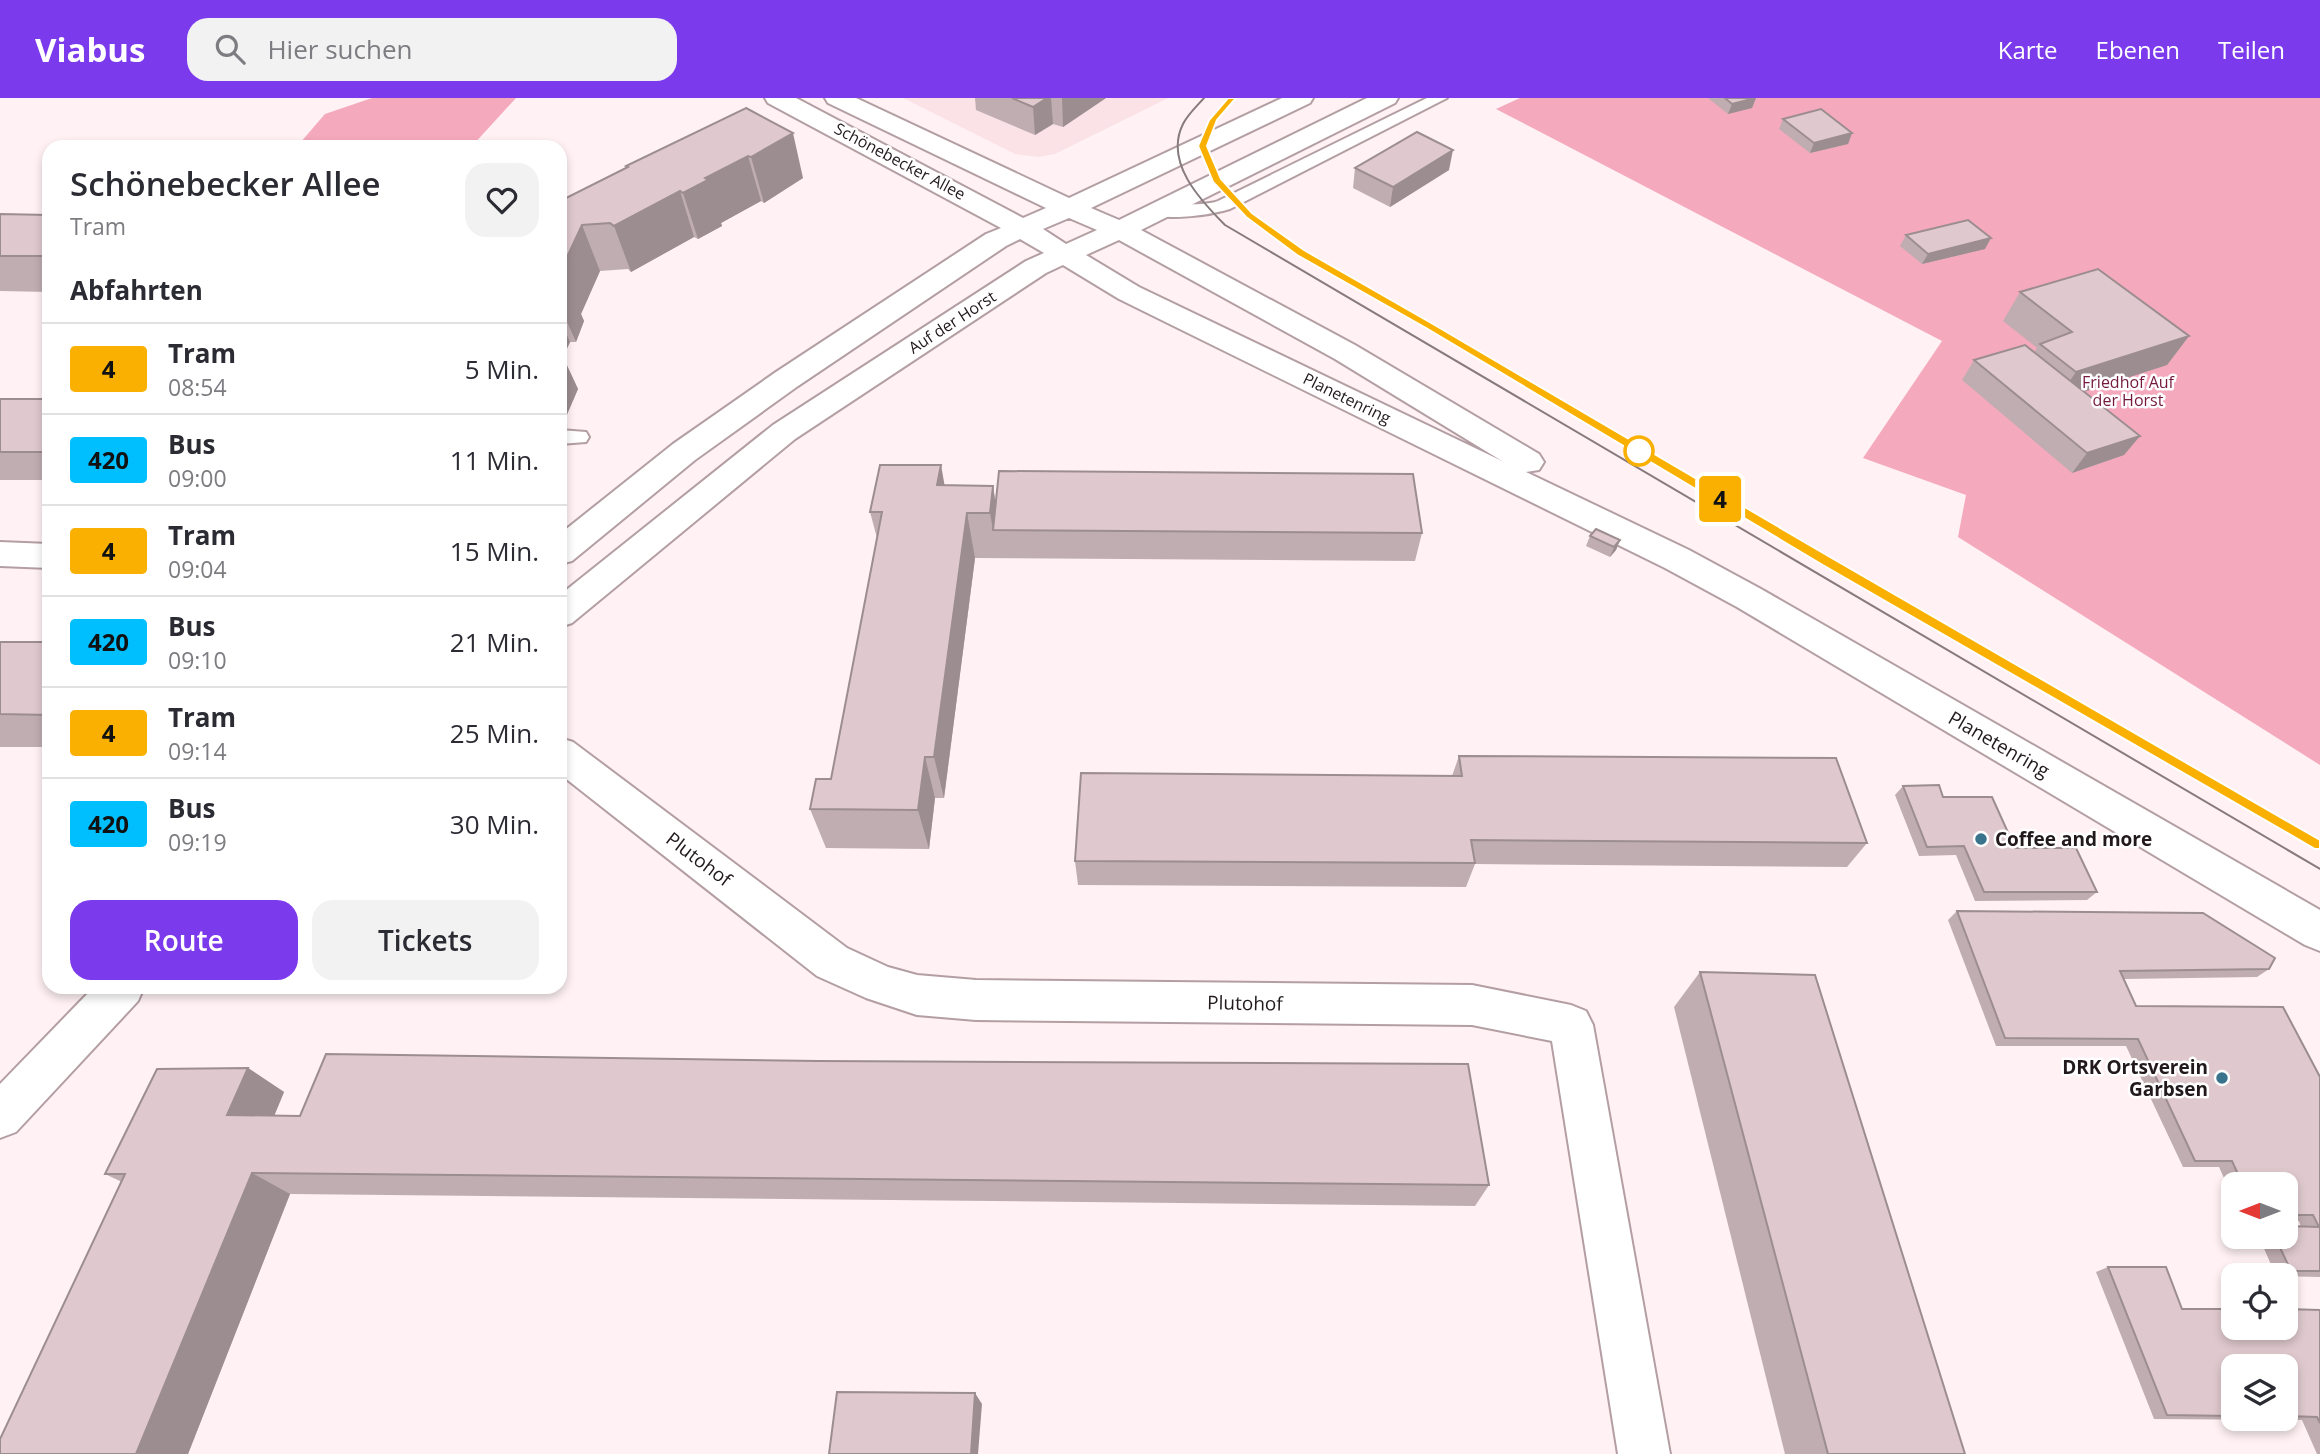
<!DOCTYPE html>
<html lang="de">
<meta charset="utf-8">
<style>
body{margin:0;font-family:"Open Sans",sans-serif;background:#f2f2f3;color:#2b2b33;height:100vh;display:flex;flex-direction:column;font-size:26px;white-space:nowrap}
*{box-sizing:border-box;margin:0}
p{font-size:23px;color:#7c7c81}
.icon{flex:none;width:38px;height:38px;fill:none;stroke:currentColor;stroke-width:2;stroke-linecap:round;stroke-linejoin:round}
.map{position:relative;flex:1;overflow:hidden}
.panel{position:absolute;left:42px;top:42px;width:525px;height:854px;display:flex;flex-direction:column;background:#fff;border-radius:21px;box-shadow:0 4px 10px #0003}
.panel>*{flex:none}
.badge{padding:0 14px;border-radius:5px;font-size:24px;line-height:46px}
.needle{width:46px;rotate:270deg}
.controls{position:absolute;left:2221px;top:1074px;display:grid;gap:14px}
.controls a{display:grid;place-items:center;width:77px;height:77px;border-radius:14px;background:#fff;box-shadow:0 4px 10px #0003;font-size:35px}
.map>.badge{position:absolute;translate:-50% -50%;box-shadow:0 0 0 4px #fff}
h2{padding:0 28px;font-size:26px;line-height:63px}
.round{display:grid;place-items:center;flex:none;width:74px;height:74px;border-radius:21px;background:#f2f2f3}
.headline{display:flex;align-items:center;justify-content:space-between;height:119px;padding:0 28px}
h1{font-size:33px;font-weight:600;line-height:52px}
.button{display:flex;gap:14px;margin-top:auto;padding:14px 28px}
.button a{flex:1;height:80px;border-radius:21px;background:#7c3aed;color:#fff;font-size:28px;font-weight:600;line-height:80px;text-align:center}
.button a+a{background:#f2f2f3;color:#2b2b33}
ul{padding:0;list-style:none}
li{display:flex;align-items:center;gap:21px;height:91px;padding:0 28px;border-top:2px solid #e1e1e2}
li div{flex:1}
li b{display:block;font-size:26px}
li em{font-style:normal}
li .badge{min-width:77px;font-weight:700;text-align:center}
header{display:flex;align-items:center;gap:42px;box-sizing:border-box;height:98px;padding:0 35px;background:#7c3aed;color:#fff}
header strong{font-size:33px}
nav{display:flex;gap:38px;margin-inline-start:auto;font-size:24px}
.search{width:490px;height:63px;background:#f2f2f3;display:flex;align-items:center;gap:18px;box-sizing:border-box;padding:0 24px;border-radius:21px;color:#7c7c81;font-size:26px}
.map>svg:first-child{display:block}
.built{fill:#fae2e7}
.green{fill:#f5a9bd}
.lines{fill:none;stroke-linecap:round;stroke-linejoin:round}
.lane-casing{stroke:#b39ea3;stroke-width:4}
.street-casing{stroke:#b39ea3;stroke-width:4}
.secondary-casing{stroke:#b39ea3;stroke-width:4}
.lane{fill:#fff;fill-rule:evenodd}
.street{fill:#fff;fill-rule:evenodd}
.secondary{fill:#fff;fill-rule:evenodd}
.tram{stroke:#867b7d;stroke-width:2}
.wall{fill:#c0adb1;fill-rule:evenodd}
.shaded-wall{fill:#9c8d90}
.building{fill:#dfc9ce;stroke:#9c8d90;stroke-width:2}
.line{fill:#f9b000;stroke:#fff;stroke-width:2}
.stop-dot{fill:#fff;stroke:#f9b000;stroke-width:3.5}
.poi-dot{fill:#3a738c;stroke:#fff;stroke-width:2.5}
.labels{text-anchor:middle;stroke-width:5;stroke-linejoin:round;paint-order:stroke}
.far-street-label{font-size:16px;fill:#21191b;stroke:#fff}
.far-park-label{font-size:16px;fill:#74193c;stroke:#fff}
.street-label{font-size:19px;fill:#21191b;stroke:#fff}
.poi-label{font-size:19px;font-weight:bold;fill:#21191b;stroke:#fff;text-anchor:start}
</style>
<header>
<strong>Viabus</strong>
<div class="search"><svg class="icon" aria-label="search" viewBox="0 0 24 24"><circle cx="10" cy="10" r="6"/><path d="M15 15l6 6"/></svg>Hier suchen</div>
<nav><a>Karte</a><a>Ebenen</a><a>Teilen</a></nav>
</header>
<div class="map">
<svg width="2320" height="1356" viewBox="0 0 2320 1356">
<rect width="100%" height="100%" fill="#fff1f4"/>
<!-- built -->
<polygon class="built" points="903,0 1168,0 1055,56 1038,59 1015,56"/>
<!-- green -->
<g class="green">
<polygon points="372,0 516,0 472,48 398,42 393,49 300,45 325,16"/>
<polygon points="1520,0 2320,0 2320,667 1958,439 1966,397 1863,360 1942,243 1496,11"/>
</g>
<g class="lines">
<!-- lane casing -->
<g class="lane-casing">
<g id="lane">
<path d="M 1427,0 L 1447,0 L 1230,111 C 1214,116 1162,125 1150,113 C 1162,102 1200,110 1218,103 Z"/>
<polygon points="560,332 586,334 589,339 586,344 560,346"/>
</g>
</g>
<!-- street casing -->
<g class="street-casing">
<g id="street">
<polygon points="0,444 49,446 49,470 0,468"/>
<polygon points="560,640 573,644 847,850 888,869 917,877 976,882 1472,887 1571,907 1586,913 1593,927 1670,1356 1618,1356 1552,943 1472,927 976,922 917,917 866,900 817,878 560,676"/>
</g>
</g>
<!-- secondary casing -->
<g class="secondary-casing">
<g id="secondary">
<path d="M 765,0 L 796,0 L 1023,120 L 1046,110 L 828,5 L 825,0 L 856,0 L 1069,100 L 1282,0 L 1313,0 L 1310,5 L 1091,110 L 1119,122 L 1367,0 L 1398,0 L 1395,5 L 1141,132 L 1355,247 L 1539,356 L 1544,364 L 1539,372 L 1526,374 L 1689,452 L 1761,491 L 2320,812 L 2320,853 L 2305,847 L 1737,509 L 1665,470 L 1119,201 L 1063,167 L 1046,175 L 795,341 L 572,525 L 560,529 L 560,497 L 773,327 L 1026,163 L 1044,155 L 1020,141 L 1006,148 L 798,288 L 695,362 L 572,463 L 560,466 L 560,436 L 673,346 L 776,274 L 986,136 L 1001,130 L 768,5 ZM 1069,120 L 1097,132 L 1066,146 L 1043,131 ZM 1119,142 L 1335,261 L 1502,363 L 1139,189 L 1086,157 Z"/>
<polygon points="94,889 144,889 138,903 16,1034 0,1040 0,986"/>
</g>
</g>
<!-- lane -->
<use href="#lane" class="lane"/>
<!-- street -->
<use href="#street" class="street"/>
<!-- secondary -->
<use href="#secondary" class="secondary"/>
<!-- tram -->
<g class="tram">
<path d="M 1204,0 C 1197,8 1188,16 1183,26 C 1164,64 1200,102 1225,127 L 2320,771"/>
<polyline points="1232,0 1213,22 1202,48 1216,82 1233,102 1300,155 1430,228 1825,463 2320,746"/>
</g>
</g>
<!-- wall -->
<g class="wall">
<polygon points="975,0 1106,0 1063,29 1053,26 1035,37 976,12"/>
<polygon points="1708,0 1756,0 1752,10 1728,16"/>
<polygon points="746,10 803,80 764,105 761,103 721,125 722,128 698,141 694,139 631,174 628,171 600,173 581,216 584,223 576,244 570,244 563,259 578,291 565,321 560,321 560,106 627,70 626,68"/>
<polygon points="1783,21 1852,35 1848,46 1810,55 1779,31"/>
<polygon points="1355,70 1449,72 1390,109 1353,90"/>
<polygon points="0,116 49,117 49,194 0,193"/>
<polygon points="1906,137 1985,151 1922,166 1900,148"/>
<polygon points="2020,194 2189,238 2167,267 2084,293 2140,338 2124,357 2072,375 1962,282 1974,262 2034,254 2037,250 2003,223"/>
<rect x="0" y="301" width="49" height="81"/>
<polygon points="944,387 993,388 996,406 1422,435 1415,463 975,460 944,700 935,700 929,751 826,750 810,711 831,681 877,440 870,414"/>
<polygon points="1590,438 1620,442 1616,452 1610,459 1586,448"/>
<rect x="0" y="544" width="49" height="105"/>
<polygon points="1459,658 1867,745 1847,769 1475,766 1466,789 1078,787 1075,763 1452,678"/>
<polygon points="1903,688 1943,699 2015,750 2097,794 2087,802 1975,803 1956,757 1919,758 1895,697"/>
<polygon points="1957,813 2269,871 2257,879 2124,881 2136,908 2320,979 2320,1179 2276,1178 2259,1139 2286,1139 2301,1129 2299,1123 2286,1123 2286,1087 2233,1087 2233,1100 2219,1069 2183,1069 2126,948 1996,948 1948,822"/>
<polygon points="1700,874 1965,1356 1785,1356 1674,909"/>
<polygon points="248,970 284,994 274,1018 1489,1087 1475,1108 290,1096 188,1356 0,1356 122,1084 105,1076"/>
<path d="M 2108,1169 L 2182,1211 L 2320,1212 L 2320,1356 L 2317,1356 L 2302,1322 L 2154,1321 L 2096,1174 ZM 2233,1269 L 2286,1269 L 2286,1321 L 2233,1321 Z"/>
</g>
<!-- shaded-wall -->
<g class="shaded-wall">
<polygon points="1047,0 1051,0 1053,26 1035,37 1033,9"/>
<polygon points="1062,0 1106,0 1063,29"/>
<polygon points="1756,0 1752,10 1728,16 1732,6"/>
<polygon points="793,35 803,80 764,105 751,59"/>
<polygon points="1852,35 1848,46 1810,55 1814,45"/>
<polygon points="1453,52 1449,72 1390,109 1393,89"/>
<polygon points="748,58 761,103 721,125 722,128 698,141 683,95 705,80"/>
<polygon points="680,93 694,139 631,174 614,128"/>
<polygon points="582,127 600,173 581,216 584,223 576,244 560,208 560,174"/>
<polygon points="1991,140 1985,151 1922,166 1928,156"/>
<polygon points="560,222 570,244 563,259 578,291 565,321 560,310"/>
<polygon points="2189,238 2167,267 2056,303 2076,274"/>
<polygon points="2140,338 2124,357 2072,375 2087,355"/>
<polygon points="941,367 949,412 937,387"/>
<polygon points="993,388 999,432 993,432 990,415"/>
<polygon points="967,415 975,460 944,700 934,659"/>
<polygon points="1620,442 1616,452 1610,459 1614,449"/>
<polygon points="925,659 935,700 929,751 918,712"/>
<polygon points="248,970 284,994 265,1040 227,1017"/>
<polygon points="252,1075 290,1096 188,1356 136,1356"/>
<polygon points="975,1295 982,1306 978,1356 971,1356"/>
</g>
<!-- building -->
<g class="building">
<polygon points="1012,0 1047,0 1033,9"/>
<polygon points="1725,0 1755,0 1732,6"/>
<polygon points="746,10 793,35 751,59 748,58 705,80 708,82 683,95 680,93 614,128 610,125 582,127 560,174 560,106 564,101 628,69 626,68"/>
<polygon points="1821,11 1852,35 1814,45 1783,21"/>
<polygon points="1417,34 1453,52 1393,89 1355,70"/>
<polygon points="0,116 49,117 49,158 0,158"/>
<polygon points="1968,122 1991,140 1928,156 1906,137"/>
<polygon points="2098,171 2189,238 2076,274 2040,246 2072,234 2020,194"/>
<polygon points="560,177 565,177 560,188"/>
<polygon points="2025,247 2140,338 2087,355 1974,262"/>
<rect x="0" y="301" width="49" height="53"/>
<polygon points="880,367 941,367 937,387 993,388 990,415 967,415 934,659 925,659 918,712 810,711 816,681 831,681 882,414 870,414"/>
<polygon points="999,373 1413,376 1422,435 993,432"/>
<polygon points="1596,431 1620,442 1614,449 1590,438"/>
<polygon points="0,544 49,544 49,617 0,616"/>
<polygon points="1459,658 1836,660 1867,745 1471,742 1475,765 1075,763 1081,675 1462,678"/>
<polygon points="1939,687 1943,699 1992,699 2015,750 2076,750 2097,794 1984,794 1964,748 1927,749 1903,688"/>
<polygon points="1957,813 2203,815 2275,860 2269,871 2120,873 2136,908 2283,909 2320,979 2320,1173 2291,1173 2275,1139 2286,1139 2286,1128 2319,1129 2313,1117 2286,1117 2286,1087 2243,1087 2232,1063 2195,1063 2138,941 2005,940"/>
<polygon points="1700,874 1815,877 1965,1356 1828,1356"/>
<polygon points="326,956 818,963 1468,966 1489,1087 252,1075 136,1356 0,1356 0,1341 125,1076 105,1076 157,971 248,970 227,1017 300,1018"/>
<polygon points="2108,1169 2166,1169 2182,1211 2233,1211 2233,1230 2286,1230 2286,1211 2320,1212 2320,1325 2317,1319 2286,1318 2286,1269 2233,1269 2233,1318 2167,1317"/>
<polygon points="837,1294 975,1295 971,1356 829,1356"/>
</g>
<!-- line -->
<polygon class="line" points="1228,0 1236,0 1217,22 1207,48 1221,81 1252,115 1304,152 1433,226 1830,459 2320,742 2320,751 2315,751 1821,466 1426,230 1297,157 1246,119 1213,84 1198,48 1209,22"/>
<!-- markers -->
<circle class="stop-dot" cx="1639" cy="353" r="14"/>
<g class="poi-dot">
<circle cx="1981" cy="741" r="7"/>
<circle cx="2222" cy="980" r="7"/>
</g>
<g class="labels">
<!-- far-street labels -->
<g class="far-street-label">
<text transform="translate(900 63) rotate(28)" y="6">Schönebecker Allee</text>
<text transform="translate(952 224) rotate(-33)" y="6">Auf der Horst</text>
<text transform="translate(1347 300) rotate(26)" y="6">Planetenring</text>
</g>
<!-- far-park labels -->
<g class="far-park-label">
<text x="2128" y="290">Friedhof Auf<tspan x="2128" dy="18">der Horst</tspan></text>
</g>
<!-- street labels -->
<g class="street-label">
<text transform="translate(1999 646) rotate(30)" y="7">Planetenring</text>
<text transform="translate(699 761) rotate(37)" y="7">Plutohof</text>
<text transform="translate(1245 905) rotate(1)" y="7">Plutohof</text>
</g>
<!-- poi labels -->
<g class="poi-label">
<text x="1995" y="748">Coffee and more</text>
<text x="2208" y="976" text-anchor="end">DRK Ortsverein<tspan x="2208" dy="22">Garbsen</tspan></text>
</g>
</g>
</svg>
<div class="controls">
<a><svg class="needle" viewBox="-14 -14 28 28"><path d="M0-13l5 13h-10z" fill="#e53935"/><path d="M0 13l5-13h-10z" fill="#7c7c81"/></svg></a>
<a><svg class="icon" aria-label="locate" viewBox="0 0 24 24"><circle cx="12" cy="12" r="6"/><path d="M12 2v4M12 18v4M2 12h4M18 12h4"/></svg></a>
<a><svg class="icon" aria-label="layers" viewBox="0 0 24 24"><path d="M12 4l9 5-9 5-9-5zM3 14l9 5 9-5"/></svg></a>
</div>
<b class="badge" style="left:1720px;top:401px;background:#f9b000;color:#111">4</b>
<section class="panel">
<div class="headline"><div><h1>Schönebecker Allee</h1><p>Tram</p></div><a class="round"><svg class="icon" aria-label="heart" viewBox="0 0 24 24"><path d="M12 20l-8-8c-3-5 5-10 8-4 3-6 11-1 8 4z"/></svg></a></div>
<h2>Abfahrten</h2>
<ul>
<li><span class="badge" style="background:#f9b000;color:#111">4</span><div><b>Tram</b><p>08:54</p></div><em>5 Min.</em></li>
<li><span class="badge" style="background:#00bfff;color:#111">420</span><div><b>Bus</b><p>09:00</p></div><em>11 Min.</em></li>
<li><span class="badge" style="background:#f9b000;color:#111">4</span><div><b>Tram</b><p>09:04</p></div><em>15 Min.</em></li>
<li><span class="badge" style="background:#00bfff;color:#111">420</span><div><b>Bus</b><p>09:10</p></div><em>21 Min.</em></li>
<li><span class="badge" style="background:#f9b000;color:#111">4</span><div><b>Tram</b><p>09:14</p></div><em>25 Min.</em></li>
<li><span class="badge" style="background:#00bfff;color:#111">420</span><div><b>Bus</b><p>09:19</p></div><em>30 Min.</em></li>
</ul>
<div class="button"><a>Route</a><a>Tickets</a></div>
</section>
</div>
